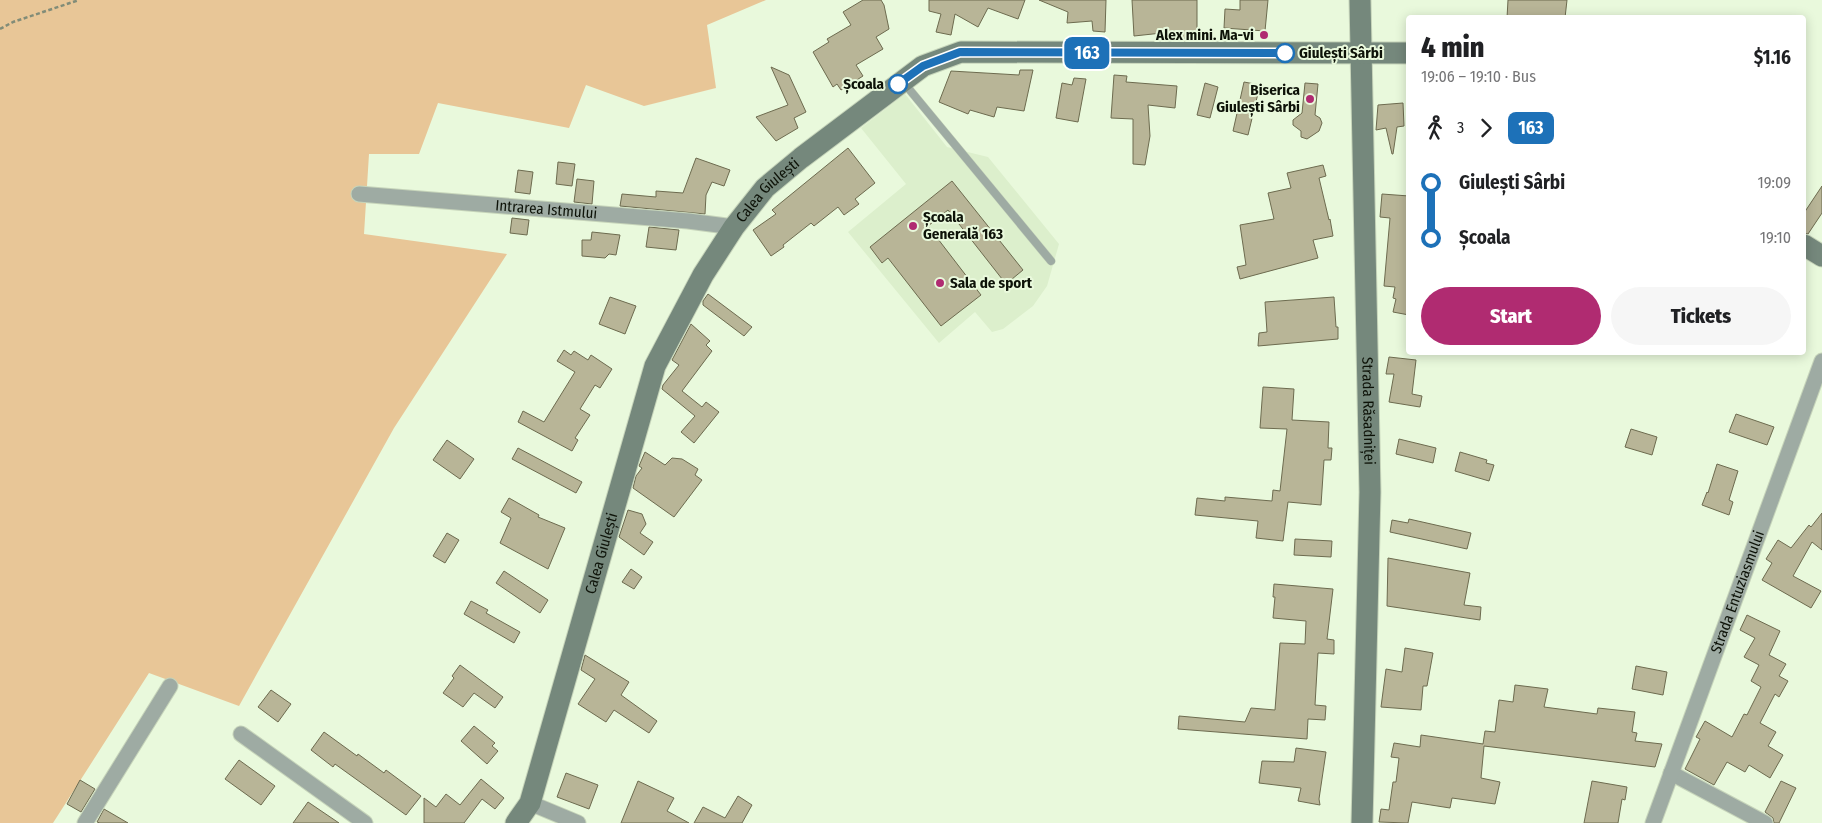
<!DOCTYPE html>
<meta charset="utf-8">
<style>
body{margin:0;font-family:"Fira Sans Condensed",sans-serif;background:#f6f6f6;color:#202124;height:100vh;display:flex;flex-direction:column;font-size:19px;white-space:nowrap}
*{box-sizing:border-box;margin:0}
p{font-size:16px;color:#757577}
.icon{flex:none;width:28px;height:28px;fill:none;stroke:currentColor;stroke-width:2;stroke-linecap:round;stroke-linejoin:round}
.map{position:relative;flex:1;overflow:hidden}
.panel{position:absolute;left:1406px;top:15px;width:400px;height:340px;display:flex;flex-direction:column;background:#fff;border-radius:5px;box-shadow:0 2px 12px #0003}
.panel>*{flex:none}
.badge{padding:0 10px;border-radius:8px;font-size:18px;line-height:32px}
.map>.badge{position:absolute;translate:-50% -50%;box-shadow:0 0 0 2px #fff}
.legs{display:flex;align-items:center;gap:8px;height:55px;padding:0 15px;font-size:16px}
.legs p{margin-inline-start:auto}
.headline{display:flex;align-items:center;justify-content:space-between;height:85px;padding:0 15px}
h1{font-size:28px;font-weight:800;line-height:38px}
.cta{display:flex;gap:10px;margin-top:auto;padding:10px 15px}
.cta a{flex:1;height:58px;border-radius:30px;background:#b02b71;color:#fff;font-size:20px;font-weight:800;line-height:58px;text-align:center}
.cta a+a{background:#f6f6f6;color:#202124}
ul{padding:0 15px;list-style:none}
li{display:flex;align-items:center;gap:18px;height:55px;font-size:19px}
li i{display:grid;place-items:center;width:8px;height:100%;margin:0 6px;background:currentColor}
li i::after{content:'';width:12px;height:12px;margin:-6px;border:4px solid;border-radius:50%;background:#fff}
li p{margin-inline-start:auto}
li:first-child i{background:linear-gradient(#0000 50%,currentColor 0)}
li:last-child i{background:linear-gradient(currentColor 50%,#0000 0)}
.map>svg:first-child{display:block}
.built{fill:#dcefcc}
.green{fill:#e8c697}
.building{fill:#b8b597;stroke:#6d6b4f}
.lines{fill:none;stroke-linecap:round;stroke-linejoin:round}
.lane-casing{stroke:#c6d4ba;stroke-width:9}
.street-casing{stroke:#c6d4ba;stroke-width:17}
.secondary-casing{stroke:#c6d4ba;stroke-width:23}
.path{stroke:#818c78;stroke-width:2.5;stroke-dasharray:4 2.5;stroke-linecap:butt}
.lane{stroke:#9eaba3;stroke-width:8}
.street{stroke:#9eaba3;stroke-width:15}
.secondary{stroke:#75887c;stroke-width:21}
.line-1-casing{stroke:#fff;stroke-width:11}
.line-1{stroke:#1d71b8;stroke-width:8}
.poi-dot{fill:#b02b71;stroke:#e9f9dc;stroke-width:2}
.stop-1-dot{fill:#fff;stroke:#1d71b8;stroke-width:2.5}
.labels{text-anchor:middle;stroke-width:4;stroke-linejoin:round;paint-order:stroke}
.poi-label{font-size:15px;font-weight:bold;fill:#0d1208;stroke:#e9f9dc;text-anchor:end}
.stop-label{font-size:15px;font-weight:bold;fill:#0d1208;stroke:#e9f9dc;text-anchor:start}
.street-label{font-size:15px;fill:#0d1208;stroke:#e9f9dc}
</style>
<div class="map">
<svg width="1822" height="823" viewBox="0 0 1822 823">
<rect width="100%" height="100%" fill="#e9f9dc"/>
<!-- built -->
<polygon class="built" points="905,94 947,147 988,157 1059,244 1047,286 1033,306 1003,329 992,332 975,312 939,343 848,232 906,184 861,128"/>
<!-- green -->
<polygon class="green" points="0,0 766,0 707,25 716,88 644,106 586,85 569,128 438,103 419,154 369,154 364,234 507,254 394,428 239,706 149,673 53,823 0,823"/>
<!-- building -->
<g class="building">
<polygon points="863,0 881,0 884,5 889,29 876,37 883,49 856,65 863,76 841,90 837,84 833,87 813,52 829,42 827,39 851,25 843,12"/>
<polygon points="929,0 1025,0 1018,19 988,8 978,27 955,14 951,35 936,32 941,14 929,11"/>
<polygon points="1039,0 1106,0 1105,32 1093,31 1092,21 1067,23 1068,12"/>
<polygon points="1132,0 1197,0 1197,38 1162,39 1162,33 1134,36"/>
<polygon points="1240,0 1268,0 1265,31 1224,28 1225,9 1240,10"/>
<polygon points="1508,0 1567,0 1565,18 1507,18"/>
<polygon points="771,67 789,75 806,112 794,118 798,128 776,141 756,117 788,105"/>
<polygon points="1020,70 1033,70 1024,111 997,107 994,117 970,110 968,114 939,102 951,71 1019,75"/>
<polygon points="1114,75 1127,76 1126,82 1177,86 1175,108 1148,105 1150,136 1145,165 1133,164 1133,119 1111,118"/>
<polygon points="1074,78 1086,79 1078,122 1056,118 1062,83 1072,85"/>
<polygon points="1244,82 1260,85 1248,135 1233,131"/>
<polygon points="1205,83 1218,87 1210,118 1197,115"/>
<polygon points="1305,83 1318,84 1315,115 1320,118 1322,123 1319,131 1307,139 1301,137 1301,131 1293,125 1293,120 1302,113"/>
<polygon points="1403,103 1404,126 1397,127 1393,154 1392,154 1386,128 1376,130 1378,105"/>
<polygon points="848,148 875,183 855,199 859,204 844,215 838,207 814,226 811,223 783,245 784,247 771,256 753,230 776,214 772,210"/>
<polygon points="696,158 730,170 724,186 712,182 706,195 705,214 620,206 622,194 656,197 656,191 683,193"/>
<polygon points="558,162 575,164 572,186 556,184"/>
<polygon points="1323,165 1326,176 1319,178 1329,220 1330,219 1333,236 1313,240 1318,258 1240,279 1237,267 1246,265 1240,225 1274,219 1268,193 1291,188 1287,173"/>
<polygon points="518,170 533,172 530,194 515,192"/>
<polygon points="577,179 594,181 592,204 574,202"/>
<polygon points="952,181 1023,270 1006,284 948,210 928,226 981,295 941,326 888,258 882,263 870,247"/>
<polygon points="1822,186 1822,213 1808,234 1804,233 1804,213"/>
<polygon points="1382,194 1409,196 1409,315 1393,312 1396,299 1393,298 1395,287 1384,286 1390,218 1380,217"/>
<polygon points="512,218 529,220 527,235 510,233"/>
<polygon points="649,227 679,230 676,250 646,247"/>
<polygon points="592,232 620,235 616,255 609,254 605,258 582,256 582,240 591,240"/>
<polygon points="708,294 752,327 744,336 703,305 703,301"/>
<polygon points="610,297 636,306 625,334 599,324"/>
<polygon points="1334,297 1336,327 1338,327 1338,339 1258,346 1259,333 1267,332 1265,302"/>
<polygon points="691,324 710,341 706,345 712,351 682,391 702,407 706,402 719,412 694,443 681,432 695,416 662,389 663,385 679,365 672,360"/>
<polygon points="564,350 571,355 574,351 588,360 591,355 612,369 600,388 595,385 580,409 590,415 575,438 578,440 572,451 518,422 523,411 544,422 575,372 557,361"/>
<polygon points="1389,357 1416,360 1412,394 1422,396 1420,407 1389,402 1394,374 1386,374"/>
<polygon points="1263,387 1294,389 1292,420 1329,422 1328,448 1332,448 1331,460 1324,460 1321,505 1288,502 1283,541 1256,538 1258,521 1195,515 1197,498 1225,501 1225,497 1272,501 1273,490 1280,491 1287,429 1260,428"/>
<polygon points="1736,414 1774,427 1767,445 1729,432"/>
<polygon points="1631,429 1657,437 1652,455 1625,447"/>
<polygon points="1399,439 1436,448 1433,463 1396,454"/>
<polygon points="447,440 474,459 460,479 433,460"/>
<polygon points="518,448 582,482 576,493 512,459"/>
<polygon points="645,452 665,465 672,458 682,459 698,469 695,475 702,480 674,517 633,488 636,476 642,468 639,466"/>
<polygon points="1460,452 1487,460 1486,463 1494,465 1489,481 1455,471"/>
<polygon points="1717,464 1738,471 1729,500 1733,502 1729,515 1702,505 1707,492 1708,493"/>
<polygon points="509,498 539,515 538,517 565,528 548,569 500,543 511,518 501,512"/>
<polygon points="628,510 642,514 646,524 640,533 653,542 644,555 619,537"/>
<polygon points="1822,513 1822,550 1812,542 1793,576 1821,591 1811,608 1762,580 1772,563 1766,559 1778,540 1791,548 1809,525 1811,527"/>
<polygon points="1409,519 1471,533 1467,549 1390,532 1392,520 1408,523"/>
<polygon points="447,533 459,540 445,563 433,556"/>
<polygon points="1295,539 1332,541 1331,557 1294,555"/>
<polygon points="1388,558 1470,573 1464,605 1481,607 1480,620 1387,606"/>
<polygon points="631,569 642,577 634,589 622,582"/>
<polygon points="504,571 548,600 540,613 496,583"/>
<polygon points="1274,584 1333,589 1327,639 1334,640 1334,654 1318,653 1315,705 1326,706 1325,720 1308,719 1307,739 1178,729 1179,716 1245,722 1251,708 1275,710 1280,643 1305,644 1306,621 1273,618 1275,597 1273,597"/>
<polygon points="471,601 488,610 486,613 520,632 514,643 464,614"/>
<polygon points="1747,615 1780,631 1769,655 1786,664 1779,676 1788,681 1779,697 1775,694 1760,723 1776,732 1768,746 1783,755 1770,778 1749,765 1745,772 1727,762 1714,785 1685,769 1700,739 1696,737 1705,721 1732,737 1744,714 1747,715 1761,687 1751,681 1759,665 1744,657 1755,638 1740,630"/>
<polygon points="1405,648 1433,653 1427,686 1423,686 1421,710 1381,707 1386,669 1402,672"/>
<polygon points="585,655 629,682 621,695 657,721 649,733 614,710 606,722 578,704 595,679 581,670"/>
<polygon points="460,665 503,697 495,708 474,693 463,707 443,693 454,678 452,676"/>
<polygon points="1636,666 1667,672 1663,695 1632,689"/>
<polygon points="1515,685 1548,689 1544,707 1597,714 1598,708 1635,712 1632,732 1637,733 1635,741 1662,744 1655,767 1484,746 1481,778 1500,782 1495,804 1452,798 1450,808 1412,802 1408,823 1379,822 1381,809 1389,810 1393,782 1396,782 1399,758 1391,757 1394,743 1420,747 1421,735 1483,744 1485,731 1495,732 1499,700 1513,702"/>
<polygon points="271,690 291,704 278,722 258,707"/>
<polygon points="474,726 495,743 492,746 498,751 487,764 461,741"/>
<polygon points="324,732 357,756 358,754 384,773 386,770 421,796 406,815 335,764 333,767 311,750"/>
<polygon points="1296,748 1326,752 1319,799 1320,805 1298,801 1301,788 1259,783 1262,761 1294,762"/>
<polygon points="239,760 275,786 261,805 225,779"/>
<polygon points="566,773 598,785 589,809 557,797"/>
<polygon points="481,779 504,798 495,809 482,799 464,823 424,823 424,798 436,807 446,794 460,805"/>
<polygon points="80,780 95,789 81,812 67,804"/>
<polygon points="638,781 674,798 667,811 689,823 621,823"/>
<polygon points="1592,781 1627,787 1625,800 1622,799 1618,823 1584,823"/>
<polygon points="1781,781 1796,788 1779,823 1774,823 1773,818 1765,812"/>
<polygon points="738,796 752,805 742,823 694,823 703,807 725,818"/>
<polygon points="308,802 339,823 293,823"/>
<polygon points="104,809 128,823 100,823 97,822"/>
</g>
<g class="lines">
<!-- lane casing -->
<g class="lane-casing">
<polyline id="lane" points="904,83 1051,261"/>
</g>
<!-- street casing -->
<g class="street-casing">
<g id="street">
<path id="s1" d="M 359,194 L 688,221 L 734,227"/>
<polyline points="241,734 365,823"/>
<polyline points="1671,773 1765,823"/>
<polyline points="530,803 578,823"/>
<polyline points="85,823 170,686"/>
<path id="s2" d="M 1653,823 L 1822,361"/>
</g>
</g>
<!-- secondary casing -->
<g class="secondary-casing">
<g id="secondary">
<path id="s3" d="M 1360,0 L 1370,492 L 1362,823"/>
<polyline points="1804,245 1822,256"/>
<path id="s4" d="M 516,823 L 530,803 L 655,366 L 703,275 L 734,227 L 765,188 L 801,158 L 923,66 L 961,52 L 1409,53"/>
</g>
</g>
<!-- path -->
<polyline class="path" points="0,29 13,22 79,0"/>
<!-- lane -->
<use href="#lane" class="lane"/>
<!-- street -->
<use href="#street" class="street"/>
<!-- secondary -->
<use href="#secondary" class="secondary"/>
</g>
<g class="lines">
<!-- line-1 casing -->
<g class="line-1-casing">
<polyline id="line-1" points="898,84 923,66 960,52 1285,53"/>
</g>
<!-- line-1 -->
<use href="#line-1" class="line-1"/>
</g>
<!-- markers -->
<g class="poi-dot">
<circle cx="1264" cy="35" r="5"/>
<circle cx="1310" cy="99" r="5"/>
<circle cx="913" cy="226" r="5"/>
<circle cx="940" cy="283" r="5"/>
</g>
<g class="stop-1-dot">
<circle cx="1285" cy="53" r="9"/>
<circle cx="898" cy="84" r="9"/>
</g>
<g class="labels">
<!-- poi labels -->
<g class="poi-label">
<text x="1254" y="40">Alex mini. Ma-vi</text>
<text x="1300" y="95">Biserica<tspan x="1300" dy="17">Giulești Sârbi</tspan></text>
<text x="923" y="222" text-anchor="start">Școala<tspan x="923" dy="17">Generală 163</tspan></text>
<text x="950" y="288" text-anchor="start">Sala de sport</text>
</g>
<!-- stop labels -->
<g class="stop-label">
<text x="1299" y="58">Giulești Sârbi</text>
<text x="884" y="89" text-anchor="end">Școala</text>
</g>
<!-- street labels -->
<g class="street-label">
<text dy="5" stroke="none"><textPath href="#s4" startOffset="689">Calea Giulești</textPath></text>
<text dy="5" stroke="none"><textPath href="#s1" startOffset="188">Intrarea Istmului</textPath></text>
<text dy="5" stroke="none"><textPath href="#s3" startOffset="411">Strada Răsadniței</textPath></text>
<text dy="5" stroke="none"><textPath href="#s4" startOffset="284">Calea Giulești</textPath></text>
<text dy="5" stroke="none"><textPath href="#s2" startOffset="246">Strada Entuziasmului</textPath></text>
</g>
</g>
</svg>
<b class="badge" style="left:1087px;top:53px;background:#1d71b8;color:#fff">163</b>
<section class="panel">
<div class="headline"><div><h1>4 min</h1><p>19:06 – 19:10 · Bus</p></div><b>$1.16</b></div>
<div class="legs"><svg class="icon" aria-label="walk" viewBox="0 0 24 24"><circle cx="13" cy="4" r="2"/><path d="M13 8l-2 6 4 7M11 14l-3 7M7 12l3-4h3l4 4"/></svg>3<svg class="icon" aria-label="forward" viewBox="0 0 24 24"><path d="M9 5l7 7-7 7"/></svg><b class="badge" style="background:#1d71b8;color:#fff">163</b></div>
<ul>
<li><i style="color:#1d71b8"></i><b>Giulești Sârbi</b><p>19:09</p></li>
<li><i style="color:#1d71b8"></i><b>Școala</b><p>19:10</p></li>
</ul>
<div class="cta"><a>Start</a><a>Tickets</a></div>
</section>
</div>
